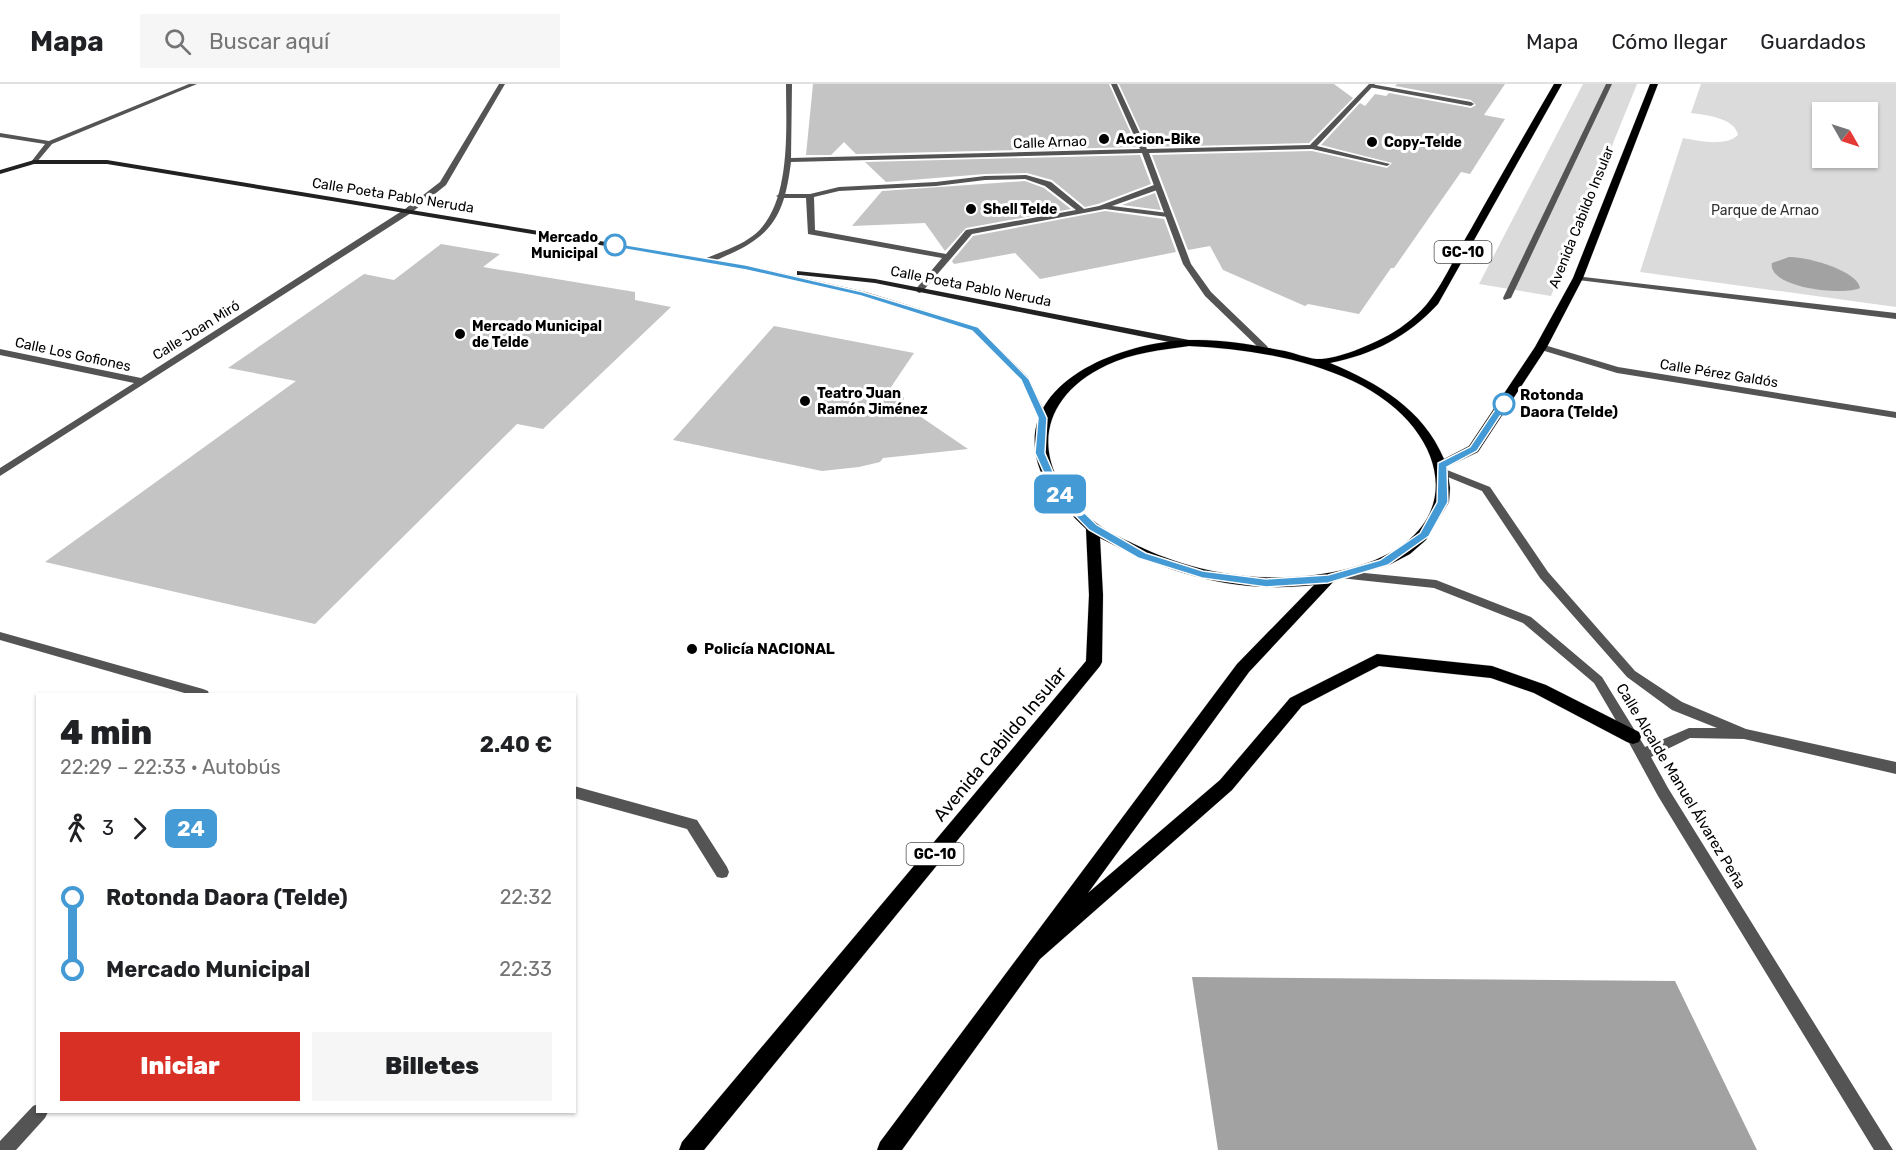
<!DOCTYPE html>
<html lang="es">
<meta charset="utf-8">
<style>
body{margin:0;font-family:Rubik,sans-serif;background:#f6f6f6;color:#202124;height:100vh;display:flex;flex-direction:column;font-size:22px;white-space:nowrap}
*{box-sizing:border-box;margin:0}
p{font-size:20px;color:#757577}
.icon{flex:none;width:33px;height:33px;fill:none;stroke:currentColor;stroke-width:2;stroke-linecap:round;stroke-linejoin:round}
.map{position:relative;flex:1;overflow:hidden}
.drawer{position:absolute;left:36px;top:609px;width:540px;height:420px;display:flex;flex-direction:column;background:#fff;border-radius:0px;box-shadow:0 2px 4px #0004}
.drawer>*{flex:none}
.badge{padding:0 12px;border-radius:9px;font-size:21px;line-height:39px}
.needle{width:39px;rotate:129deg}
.buttons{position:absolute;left:1812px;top:18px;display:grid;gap:12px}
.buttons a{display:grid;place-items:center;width:66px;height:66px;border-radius:0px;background:#fff;box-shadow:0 2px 4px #0004;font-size:30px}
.map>.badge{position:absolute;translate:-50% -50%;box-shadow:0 0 0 3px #fff}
.legs{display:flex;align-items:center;gap:9px;height:66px;padding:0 24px;font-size:20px}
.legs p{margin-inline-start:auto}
.head{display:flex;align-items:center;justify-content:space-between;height:102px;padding:0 24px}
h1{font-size:33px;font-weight:800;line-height:45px}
.cta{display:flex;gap:12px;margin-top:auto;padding:12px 24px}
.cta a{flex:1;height:69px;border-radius:0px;background:#d93025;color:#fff;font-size:24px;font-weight:800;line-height:69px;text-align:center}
.cta a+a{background:#f6f6f6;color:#202124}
ul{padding:0 24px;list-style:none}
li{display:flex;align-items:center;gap:21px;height:72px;font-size:22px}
li i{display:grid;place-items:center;width:9px;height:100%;margin:0 8px;background:currentColor}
li i::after{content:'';width:15px;height:15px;margin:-8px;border:4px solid;border-radius:50%;background:#fff}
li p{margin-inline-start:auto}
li:first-child i{background:linear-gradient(#0000 50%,currentColor 0)}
li:last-child i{background:linear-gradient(currentColor 50%,#0000 0)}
header{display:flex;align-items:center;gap:36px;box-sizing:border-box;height:84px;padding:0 30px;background:#fff;border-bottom:2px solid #e0e0e0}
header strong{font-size:28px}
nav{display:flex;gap:33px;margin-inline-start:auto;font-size:21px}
.search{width:420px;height:54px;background:#f6f6f6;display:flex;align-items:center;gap:15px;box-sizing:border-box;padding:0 21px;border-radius:0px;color:#757577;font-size:22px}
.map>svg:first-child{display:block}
.green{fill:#dbdbdb;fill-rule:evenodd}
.water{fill:#a2a2a2}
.building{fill:#c4c4c4}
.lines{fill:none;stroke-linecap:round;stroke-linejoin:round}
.primary-casing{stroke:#dbdbdb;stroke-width:1}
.lane{fill:#545454;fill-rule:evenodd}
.street{fill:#545454;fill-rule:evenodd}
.secondary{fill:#212121;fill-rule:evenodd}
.primary{fill:#000;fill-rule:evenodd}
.line-1{fill:#449ad5;stroke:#fff;stroke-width:1.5}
.poi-dot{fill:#000;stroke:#fff;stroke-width:2}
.stop-1-dot{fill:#fff;stroke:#449ad5;stroke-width:3}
.labels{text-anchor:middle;stroke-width:6;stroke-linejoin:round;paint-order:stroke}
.far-poi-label{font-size:14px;font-weight:bold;fill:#000;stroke:#fff;text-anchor:start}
.far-street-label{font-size:14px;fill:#000;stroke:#fff}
.far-park-label{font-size:14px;fill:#323232;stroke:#fff}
.far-stop-label{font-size:14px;font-weight:bold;fill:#000;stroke:#fff;text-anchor:end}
.shield{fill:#fff;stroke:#4c4c4c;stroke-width:1.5}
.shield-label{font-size:14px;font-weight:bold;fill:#000}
.stop-label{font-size:15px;font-weight:bold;fill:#000;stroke:#fff;text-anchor:start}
.poi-label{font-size:15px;font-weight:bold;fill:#000;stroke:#fff;text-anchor:start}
.street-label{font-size:15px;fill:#000;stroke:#fff}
.near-street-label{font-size:18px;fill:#000;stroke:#fff}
</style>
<header>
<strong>Mapa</strong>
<div class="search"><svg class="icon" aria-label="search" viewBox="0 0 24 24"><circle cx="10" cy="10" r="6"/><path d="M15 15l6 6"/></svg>Buscar aquí</div>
<nav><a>Mapa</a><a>Cómo llegar</a><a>Guardados</a></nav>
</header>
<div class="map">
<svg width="1896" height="1066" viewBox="0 0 1896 1066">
<rect width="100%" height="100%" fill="#fff"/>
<!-- green -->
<g class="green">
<polygon points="1583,0 1637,0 1551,212 1479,200"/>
<path d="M 1701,0 L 1896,0 L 1896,223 L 1640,188 L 1683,54 C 1699,57 1725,63 1738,51 C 1735,34 1706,31 1691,29 ZM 1822,28 L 1868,28 L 1868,74 L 1822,74 Z"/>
</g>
<!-- water -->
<g class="water">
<path d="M 1789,173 C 1806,172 1858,187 1860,204 C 1845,212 1767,204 1772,179 Z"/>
<polygon points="1192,893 1675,897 1757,1066 1218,1066"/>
</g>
<!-- building -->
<g class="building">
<polygon points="813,0 1109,0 1137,63 856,70 844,58 831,71 806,71"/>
<polygon points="1119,0 1334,0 1353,14 1309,59 1148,63"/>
<polygon points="1397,0 1505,0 1484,31 1505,35 1470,90 1461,88 1394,184 1391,184 1359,230 1308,220 1305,222 1223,186 1210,162 1188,166 1152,71 1312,67 1387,84 1392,79 1321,61 1360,19 1365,22 1375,10 1386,12 1389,9 1471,24 1476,21 1471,16 1395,2"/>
<polygon points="1140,71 1151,100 1098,120 1085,123 1052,96 1027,89 985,90 886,98 865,78"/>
<polygon points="1025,97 1044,104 1071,125 966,144 945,167 925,139 852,142 882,107"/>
<polygon points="1155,109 1161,126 1122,121"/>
<polygon points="1105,127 1164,135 1176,168 1040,195 1015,169 954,180 952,177 973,152"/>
<polygon points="441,160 500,170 483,183 635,208 635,216 671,223 543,345 517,340 315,540 45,478 296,297 228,284 364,190 394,196"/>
<polygon points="774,242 914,269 891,303 904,314 902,320 968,365 883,374 880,378 859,383 822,387 673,356"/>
</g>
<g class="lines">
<!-- primary casing -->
<g class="primary-casing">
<path id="primary" d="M 1554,0 L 1562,0 L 1438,220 C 1407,253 1374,270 1330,279 C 1378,299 1423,325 1444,375 L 1469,362 L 1535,263 L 1573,194 L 1650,0 L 1658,0 L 1583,194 L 1547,263 L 1478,368 L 1447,383 L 1450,404 L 1449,418 L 1426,456 L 1410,470 L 1389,481 L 1334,497 L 1249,588 L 1088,809 L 1220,696 L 1290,614 L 1377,570 L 1492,582 L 1546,601 L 1639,648 L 1641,653 L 1639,658 L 1633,660 L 1627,658 L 1534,609 L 1491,594 L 1379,582 L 1302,622 L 1232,706 L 1040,875 L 902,1066 L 877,1066 L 880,1058 L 1237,580 L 1314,501 C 1234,510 1170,490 1100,454 L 1103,511 L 1102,578 L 1100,582 L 704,1066 L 679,1066 L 682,1058 L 1086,577 L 1089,511 L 1086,445 C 1067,427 1046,406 1038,380 C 1014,296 1126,257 1191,256 C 1222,255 1254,261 1285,267 C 1295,269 1306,274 1316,275 C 1336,276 1371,261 1389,251 C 1403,243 1420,230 1430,216 C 1446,195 1457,168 1471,145 C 1498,97 1526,48 1554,0 ZM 1189,262 C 1246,265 1301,273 1353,297 C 1452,344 1475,451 1351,484 C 1278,503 1201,493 1134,460 C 1122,454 1109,449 1099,441 C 1032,393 1028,318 1107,281 C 1132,269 1161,266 1189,262 Z"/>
</g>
<!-- lane -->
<g class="lane">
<polygon points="1371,0 1471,18 1474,20 1471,22 1369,3"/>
<path d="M 1026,91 L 1051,98 L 1084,125 L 1099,122 L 1154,101 L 1160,101 L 1160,105 L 1112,122 L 1168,129 L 1172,131 L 1168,133 L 1105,125 L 972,150 L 922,208 L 919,209 L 915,206 L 942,174 L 808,150 L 806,114 L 780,114 L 776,112 L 780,110 L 810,110 L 839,103 L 936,98 L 985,92 ZM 1025,95 L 1045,102 L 1076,126 L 966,146 L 946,170 L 815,146 L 814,113 L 839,107 L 936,102 L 985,96 Z"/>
<polygon points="574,702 697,736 727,783 729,788 727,793 722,794 717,793 687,745 574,714"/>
</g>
<!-- street -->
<g class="street">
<polygon points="189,0 197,0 52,60 36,79 31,78 45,60 0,53 0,49 49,57"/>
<polygon points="499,0 505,0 446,101 411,129 0,392 0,384 134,299 0,271 0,265 141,294 405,125 440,98"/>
<path d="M 786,0 L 792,0 L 791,74 L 1140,65 L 1111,0 L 1117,0 L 1147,65 L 1310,61 L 1369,0 L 1375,0 L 1317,62 L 1390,80 L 1387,82 L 1312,65 L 1149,69 L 1191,180 L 1211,208 L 1267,262 L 1268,264 L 1264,267 L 1261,266 L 1205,212 L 1183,180 L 1142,69 L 791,78 C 785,125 776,150 730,170 C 722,173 713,179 704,179 L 704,175 C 721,168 740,162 754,151 C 792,121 786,43 786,0 Z"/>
<polygon points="1606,0 1612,0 1511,214 1504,216 1503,214"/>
<polygon points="1575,192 1896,229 1896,235 1578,196 1575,196"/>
<polygon points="1541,260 1618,283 1896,328 1896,334 1617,289 1538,265 1537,263"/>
<polygon points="1442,384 1490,403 1548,488 1635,587 1682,618 1746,645 1896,678 1896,690 1744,655 1690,654 1651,673 1668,704 1893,1066 1874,1066 1658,712 1628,657 1594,599 1523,539 1434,504 1340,494 1338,491 1340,488 1344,487 1436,496 1531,533 1602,593 1645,663 1689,644 1717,644 1672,626 1627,593 1540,494 1482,407 1438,389 1437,387"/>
<polygon points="0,548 203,605 208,607 209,610 188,610 0,556"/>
<polygon points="38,1020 38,1028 48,1028 45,1034 16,1066 0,1066 0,1057 33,1022"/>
</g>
<!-- secondary -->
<g class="secondary">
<polygon points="34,76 107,76 746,181 866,208 978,243 1028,293 1048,334 1046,336 1040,336 1021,296 972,247 861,212 746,185 107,80 34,80 0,90 0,86"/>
<polygon points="797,187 875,195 1189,256 1193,259 1189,262 875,199 800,191 797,191"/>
</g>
<!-- primary -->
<use href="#primary" class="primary"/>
</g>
<!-- line-1 -->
<polygon class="line-1" points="615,159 746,181 863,208 978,243 1029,295 1047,334 1045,369 1061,406 1097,441 1146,469 1203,487 1266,495 1328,491 1380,476 1420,449 1437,418 1438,379 1470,363 1500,318 1508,320 1477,367 1447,383 1448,418 1429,452 1388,481 1328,499 1266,503 1202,494 1138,474 1089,446 1053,409 1035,369 1038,334 1021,296 972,247 861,212 746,186 613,163 613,160"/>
<!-- markers -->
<g class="poi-dot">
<circle cx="1104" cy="55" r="6"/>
<circle cx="1372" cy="58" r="6"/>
<circle cx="971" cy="125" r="6"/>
<circle cx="460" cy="250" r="6"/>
<circle cx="805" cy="317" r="6"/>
<circle cx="692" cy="565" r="6"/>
</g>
<g class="stop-1-dot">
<circle cx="615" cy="161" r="10"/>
<circle cx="1504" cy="320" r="10"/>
</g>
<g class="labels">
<!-- far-poi labels -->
<g class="far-poi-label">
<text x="1116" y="60">Accion-Bike</text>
<text x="1384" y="63">Copy-Telde</text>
<text x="983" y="130">Shell Telde</text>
<text x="472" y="247">Mercado Municipal<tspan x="472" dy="16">de Telde</tspan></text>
<text x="817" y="314">Teatro Juan<tspan x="817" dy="16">Ramón Jiménez</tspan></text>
</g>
<!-- far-street labels -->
<g class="far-street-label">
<text transform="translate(1050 58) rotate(-2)" y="5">Calle Arnao</text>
<text transform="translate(393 111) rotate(9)" y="5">Calle Poeta Pablo Neruda</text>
<text transform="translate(1581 133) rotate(-68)" y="5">Avenida Cabildo Insular</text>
<text transform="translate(971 202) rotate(11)" y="5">Calle Poeta Pablo Neruda</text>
<text transform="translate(196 246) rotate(-32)" y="5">Calle Joan Miró</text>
<text transform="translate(73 270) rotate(12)" y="5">Calle Los Gofiones</text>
<text transform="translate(1719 289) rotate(9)" y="5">Calle Pérez Galdós</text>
</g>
<!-- far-park labels -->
<g class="far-park-label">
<text x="1765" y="131">Parque de Arnao</text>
</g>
<!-- far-stop labels -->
<g class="far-stop-label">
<text x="598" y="158">Mercado<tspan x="598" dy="16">Municipal</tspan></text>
</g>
<!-- shield labels -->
<g class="shield">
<rect x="1434.5" y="157" width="57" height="22" rx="4.5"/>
<rect x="906.5" y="759" width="57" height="22" rx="4.5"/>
</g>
<g class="shield-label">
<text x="1463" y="173">GC-10</text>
<text x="935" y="775">GC-10</text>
</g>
<!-- stop labels -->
<g class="stop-label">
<text x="1520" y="316">Rotonda<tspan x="1520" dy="17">Daora (Telde)</tspan></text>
</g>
<!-- poi labels -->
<g class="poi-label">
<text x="704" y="570">Policía NACIONAL</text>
</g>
<!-- street labels -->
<g class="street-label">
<text transform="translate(1681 702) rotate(59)" y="5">Calle Alcalde Manuel Álvarez Peña</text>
</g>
<!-- near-street labels -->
<g class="near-street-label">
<text transform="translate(1000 660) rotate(-50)" y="6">Avenida Cabildo Insular</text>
</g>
</g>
</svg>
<div class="buttons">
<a><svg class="needle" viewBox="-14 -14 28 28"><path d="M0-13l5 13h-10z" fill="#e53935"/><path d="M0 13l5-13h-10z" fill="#757577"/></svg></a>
</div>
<b class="badge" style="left:1060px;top:410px;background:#449ad5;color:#fff">24</b>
<section class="drawer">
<div class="head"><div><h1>4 min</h1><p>22:29 – 22:33 · Autobús</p></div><b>2.40 €</b></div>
<div class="legs"><svg class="icon" aria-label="walk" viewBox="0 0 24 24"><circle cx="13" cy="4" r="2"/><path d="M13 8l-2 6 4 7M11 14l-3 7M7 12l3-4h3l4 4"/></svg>3<svg class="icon" aria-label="forward" viewBox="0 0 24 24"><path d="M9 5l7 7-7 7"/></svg><b class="badge" style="background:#449ad5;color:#fff">24</b></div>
<ul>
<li><i style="color:#449ad5"></i><b>Rotonda Daora (Telde)</b><p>22:32</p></li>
<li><i style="color:#449ad5"></i><b>Mercado Municipal</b><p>22:33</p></li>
</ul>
<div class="cta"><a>Iniciar</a><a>Billetes</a></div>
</section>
</div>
